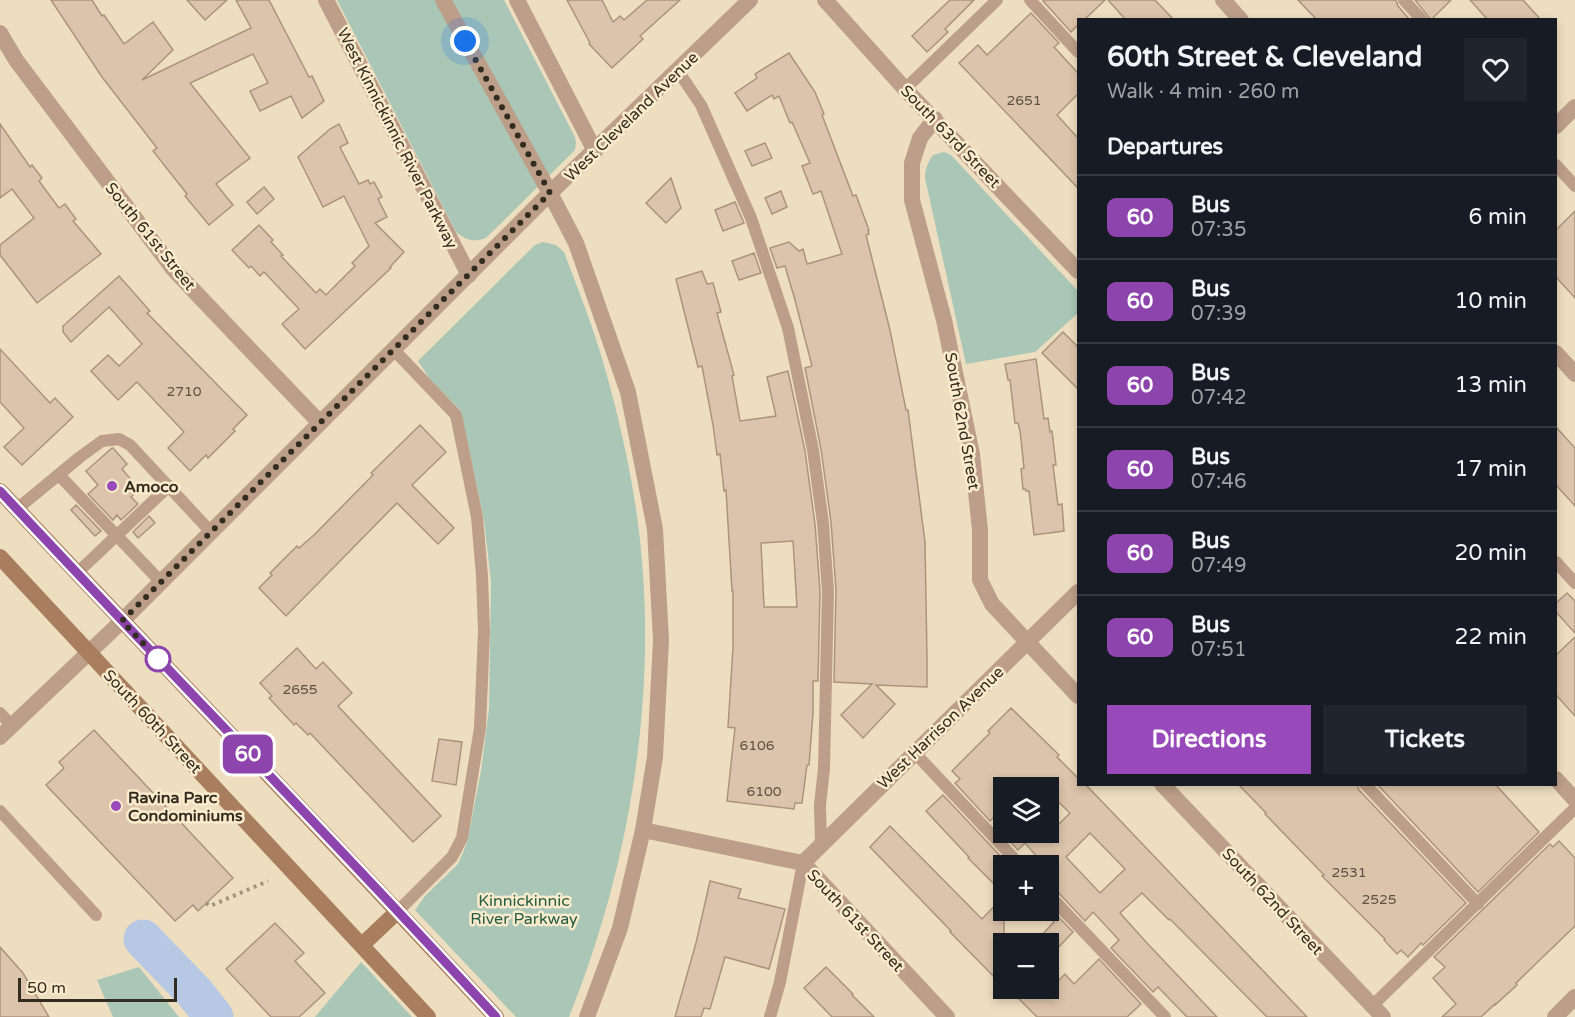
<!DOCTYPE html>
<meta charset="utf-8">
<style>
body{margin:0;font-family:"Varela Round",sans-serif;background:#20242c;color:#f1f3f6;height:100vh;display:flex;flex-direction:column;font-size:22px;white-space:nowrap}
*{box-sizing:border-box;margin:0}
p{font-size:20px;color:#9ea1a6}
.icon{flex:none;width:33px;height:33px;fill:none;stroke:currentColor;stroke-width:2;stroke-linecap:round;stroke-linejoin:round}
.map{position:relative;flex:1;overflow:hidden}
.side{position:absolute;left:1077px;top:18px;width:480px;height:768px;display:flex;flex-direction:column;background:#171b24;border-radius:0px;box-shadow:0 3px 9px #0003}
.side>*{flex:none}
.badge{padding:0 12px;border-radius:9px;font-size:21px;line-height:39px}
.controls{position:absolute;left:993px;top:777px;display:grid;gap:12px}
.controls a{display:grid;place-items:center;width:66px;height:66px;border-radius:0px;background:#171b24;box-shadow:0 3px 9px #0003;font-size:30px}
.scale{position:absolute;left:18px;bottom:15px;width:159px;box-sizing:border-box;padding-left:6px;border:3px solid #332d21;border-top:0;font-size:16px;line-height:21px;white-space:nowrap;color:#332d21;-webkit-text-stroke:4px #fbebcd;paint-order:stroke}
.you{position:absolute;width:30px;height:30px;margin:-15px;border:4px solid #fff;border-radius:50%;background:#1a73e8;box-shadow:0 0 0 9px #1a73e833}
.map>.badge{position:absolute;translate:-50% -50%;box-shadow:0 0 0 3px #fff}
h2{padding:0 30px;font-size:22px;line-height:54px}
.round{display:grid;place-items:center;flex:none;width:63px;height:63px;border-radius:0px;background:#20242c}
.summary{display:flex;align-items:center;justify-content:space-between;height:102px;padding:0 30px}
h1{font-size:28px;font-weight:700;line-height:45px}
.primary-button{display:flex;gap:12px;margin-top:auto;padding:12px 30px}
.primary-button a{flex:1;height:69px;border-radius:0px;background:#994aba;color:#fff;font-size:24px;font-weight:700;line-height:69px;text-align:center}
.primary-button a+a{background:#20242c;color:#f1f3f6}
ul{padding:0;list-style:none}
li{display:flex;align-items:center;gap:18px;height:84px;padding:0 30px;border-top:2px solid #363941}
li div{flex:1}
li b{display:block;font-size:22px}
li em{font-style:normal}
li .badge{min-width:66px;font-weight:700;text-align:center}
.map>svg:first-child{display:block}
.green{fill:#a9c6b6}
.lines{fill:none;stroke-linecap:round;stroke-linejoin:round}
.river{stroke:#b6c8e4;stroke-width:39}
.building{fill:#dcc3ab;stroke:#ac937c;stroke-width:1.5;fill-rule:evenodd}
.path{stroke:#a0947e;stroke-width:4;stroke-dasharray:3 4.5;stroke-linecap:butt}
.service{stroke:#bc9e89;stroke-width:12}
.minor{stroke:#bc9e89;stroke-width:16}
.tertiary{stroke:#bc9e89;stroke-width:16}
.secondary{stroke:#a97e5e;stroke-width:16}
.line-casing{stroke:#fff;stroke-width:14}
.line{stroke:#8e44ad;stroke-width:9}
.walk{stroke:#332d21;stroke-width:6;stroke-dasharray:0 10.8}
.poi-dot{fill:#994aba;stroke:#fbebcd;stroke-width:2}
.stop-dot{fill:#fff;stroke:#8e44ad;stroke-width:3}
.labels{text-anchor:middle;stroke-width:5;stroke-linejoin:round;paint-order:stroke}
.number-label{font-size:14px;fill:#5d5244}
.street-label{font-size:16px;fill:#332d21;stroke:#fbebcd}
.poi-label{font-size:16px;font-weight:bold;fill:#332d21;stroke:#fbebcd;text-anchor:start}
.park-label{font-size:16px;fill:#245d43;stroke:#fbebcd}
</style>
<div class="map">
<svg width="1575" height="1017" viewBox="0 0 1575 1017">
<rect width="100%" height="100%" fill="#eedec0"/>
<!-- green -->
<g class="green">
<path d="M 337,0 L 504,0 L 575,137 L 576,143 L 575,150 L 486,238 C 473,243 466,240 456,232 Z"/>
<path d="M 944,152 L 951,155 L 1078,291 L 1078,313 L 1035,352 L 966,364 L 925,178 C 925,169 928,162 933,155 Z"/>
<path d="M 543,242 L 556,245 L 564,252 C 574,279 585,306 594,333 C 609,379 621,426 630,474 C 665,654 637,848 569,1017 L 516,1017 L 415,910 L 425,896 L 458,864 L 467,843 L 481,771 L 489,709 L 491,582 L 484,520 L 461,411 L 430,379 L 418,361 L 535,245 Z"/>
<polygon points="361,962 412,1017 315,1017"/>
<polygon points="139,967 179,1017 113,1017 97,980"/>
</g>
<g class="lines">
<!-- river -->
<polyline class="river" points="143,939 194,992 214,1017"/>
</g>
<!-- building -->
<g class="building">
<polygon points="51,0 92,0 102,16 104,15 124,44 153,22 173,50 142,80 251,28 236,0 269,0 309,77 312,76 324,101 302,118 291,96 260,111 250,91 268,83 253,54 190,83 250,158 216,184 233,205 209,225 185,196 187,194 153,151 157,148 102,77"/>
<polygon points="187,0 227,0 205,20"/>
<polygon points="567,0 602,0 613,22 620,16 624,20 647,0 680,0 640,36 643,39 612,68 589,44 590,43"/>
<polygon points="950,0 974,0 945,29 948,32 927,52 912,36"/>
<polygon points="1044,0 1105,0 1084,20 1078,20 1078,25 1071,32 1043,1"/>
<polygon points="1108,0 1155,0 1174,20 1126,20"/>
<polygon points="1298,0 1396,0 1398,6 1410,20 1317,20"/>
<polygon points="1415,0 1451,0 1431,20"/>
<polygon points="1470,0 1523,0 1541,20 1488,20"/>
<polygon points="1031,13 1059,43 1054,47 1078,73 1078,94 1057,115 1078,138 1078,188 959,63 978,45 987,55"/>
<polygon points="789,53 815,92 824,114 822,115 853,196 856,195 869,230 868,231 869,234 866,235 890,330 906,410 908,410 925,542 927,657 927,687 876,685 895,704 863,738 841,715 872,684 834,682 836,590 831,522 821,449 805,368 812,366 795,300 785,266 777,268 770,248 789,242 799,251 803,249 807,264 842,254 821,191 813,194 802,166 810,163 792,122 790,123 779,96 774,99 772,95 747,111 735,93 757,78 755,74"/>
<polygon points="0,124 30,167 32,165 42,178 39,181 59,208 65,204 76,219 73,221 101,254 37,303 0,255 0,245 34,218 12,189 0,198"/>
<polygon points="339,124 348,143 340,147 359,184 368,180 370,184 374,182 382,197 378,199 387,217 375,223 404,252 390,267 391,268 305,349 282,324 299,309 264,272 260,276 251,266 249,268 232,250 259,225 273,240 271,242 283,255 281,256 316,293 320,289 326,295 355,266 352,263 369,246 344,196 323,207 298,157 330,129"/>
<polygon points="765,143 772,158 752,166 745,151"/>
<polygon points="671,178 681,208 666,223 646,203"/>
<polygon points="264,187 274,199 257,214 247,202"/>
<polygon points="781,191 787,207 772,214 765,198"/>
<polygon points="735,202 744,223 723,231 715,210"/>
<polygon points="1575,211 1575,298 1556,277 1556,230"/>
<polygon points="754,253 761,273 739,280 732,261"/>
<path d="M 702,271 L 707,284 L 713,283 L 721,312 L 717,313 L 734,375 L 732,376 L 740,421 L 776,416 L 767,377 L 788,371 L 805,451 L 815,524 L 820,591 L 818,681 L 813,681 L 813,713 L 809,765 L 807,765 L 802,803 L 795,803 L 794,809 L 727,801 L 735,728 L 728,727 L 733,647 L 733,591 L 732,591 L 726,490 L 724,491 L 720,454 L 717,455 L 713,425 L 702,366 L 698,367 L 676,279 ZM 793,541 L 797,607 L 764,607 L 761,543 Z"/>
<polygon points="119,276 150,311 147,313 247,415 233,429 235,431 208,458 206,455 190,471 168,448 184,432 137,382 118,400 91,371 108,355 119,366 142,344 109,307 71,342 63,332 63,326"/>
<polygon points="1063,332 1078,347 1078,389 1042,353"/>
<polygon points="0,349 50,403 55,398 73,417 22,465 4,447 24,428 0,402"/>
<polygon points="1036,359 1044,419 1048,418 1050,432 1052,431 1056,465 1053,465 1058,505 1062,504 1064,531 1034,535 1029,491 1026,491 1025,489 1023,489 1021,469 1024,468 1020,431 1018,423 1015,423 1010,380 1008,380 1005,364"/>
<polygon points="420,425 446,452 412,485 454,528 438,544 397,503 286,616 259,588 272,575 270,573 297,546 299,548 314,535 373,475 371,473"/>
<polygon points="1556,427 1575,448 1575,506 1556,485"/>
<polygon points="112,448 113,448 127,464 122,469 139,489 131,497 138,504 121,520 117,515 113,520 88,494 98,485 86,471"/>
<polygon points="76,505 101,531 95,536 71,510"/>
<polygon points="149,516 155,523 138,538 133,532"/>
<polygon points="1567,593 1575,601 1575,633 1556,612 1556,603"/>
<polygon points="1575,637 1575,716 1556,695 1556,655"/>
<polygon points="297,648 316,669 323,662 352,693 338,706 441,816 413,842 310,733 308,735 296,723 294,725 269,698 272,696 260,683"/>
<path d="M 1011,708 L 1059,755 L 1057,757 L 1078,778 L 1078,784 L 1085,784 L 1112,812 L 1307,1017 L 1267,1017 L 1170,919 L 1169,920 L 1142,893 L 1120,913 L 1146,942 L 1217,1017 L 1187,1017 L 1158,987 L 1153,992 L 1111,948 L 1119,940 L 1093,912 L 1085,921 L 1054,888 L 1048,886 L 1048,866 L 1045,866 L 1025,843 L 1018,850 L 1001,832 L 1051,832 L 1070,813 L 1048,792 L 1048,788 L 1004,788 L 1004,808 L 990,821 L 955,783 L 960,779 L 952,771 L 990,733 L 988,731 ZM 1090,833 L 1125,869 L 1100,893 L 1066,857 Z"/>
<polygon points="94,730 233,878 198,911 193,905 175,921 46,785 64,768 59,762"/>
<polygon points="439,739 462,742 456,785 432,781"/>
<polygon points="1238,784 1357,784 1359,790 1466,903 1423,945 1421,943 1408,957 1401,950 1397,954 1384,940 1385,939 1322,876 1324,875 1265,814 1266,813"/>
<polygon points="1377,784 1495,784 1539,832 1478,892"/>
<polygon points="943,795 1006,862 1004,864 1004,894 968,858 969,857 926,811"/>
<polygon points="890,826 982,919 1004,896 1004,987 950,932 951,931 870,847"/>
<polygon points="1559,841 1575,858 1575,926 1516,983 1517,985 1495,1005 1495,1004 1481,1017 1442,1017 1456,1004 1433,978 1445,967 1434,957 1550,844 1553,847"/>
<polygon points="710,881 741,889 738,898 785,909 778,936 769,969 725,957 710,1009 704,1008 701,1017 675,1017 696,943"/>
<polygon points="1048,906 1073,932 1053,953 1048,949 1048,944 1043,944 1038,939 1054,922 1048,916"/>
<polygon points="275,923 304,953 295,961 325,993 299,1017 271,1017 226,969"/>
<polygon points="0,947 23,973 49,1017 0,1017"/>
<polygon points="1099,959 1141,1004 1127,1017 1037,1017 1008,988 1051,988 1065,974 1074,984"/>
<polygon points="826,967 853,994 852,995 874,1017 832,1017 804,988"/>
</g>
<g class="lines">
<!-- path -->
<polyline class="path" points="206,903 210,906 268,881"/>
<!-- service -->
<g class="service">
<polyline points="1030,0 1078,52"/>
<polyline points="1404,0 1422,20"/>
<polyline points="678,71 701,105 751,218 788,328 813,450 823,523 828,591 824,768 820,805 821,845"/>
<polyline points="905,89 997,0"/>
<polyline points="1556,165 1575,186"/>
<polyline points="394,350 456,415 477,517 482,576 484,631 480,728 462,838 452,857 398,911"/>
<polyline points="59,475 161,582"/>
<polyline points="17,509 80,457 102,441 119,439 130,445 211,532"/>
<polyline points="1556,562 1575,583"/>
<polyline points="77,573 169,486"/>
<polyline points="0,713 12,726"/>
<polyline points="914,752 1021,866"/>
<polyline points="1365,784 1478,904"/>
<polyline points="0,811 96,915"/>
<polyline points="1048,894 1165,1017"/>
<polyline points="1372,1006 1575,808"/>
<polyline points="770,1017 780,982 803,863"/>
</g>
<!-- minor -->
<g class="minor">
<polyline points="326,0 469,275"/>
<polyline points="443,0 550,193 576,243 628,392 655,529 661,640 655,757 643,830 620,928 587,1017"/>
<polyline points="517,0 595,151"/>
<polyline points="825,0 905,89 1078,271"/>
<polyline points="1223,0 1241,20"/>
<polyline points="0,33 16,60 174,270 320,423"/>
<polyline points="935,119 920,138 912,163 912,200 944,320 972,454 980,530 980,580 992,604 1078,696"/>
<polyline points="1556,126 1575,107"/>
<polyline points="1556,353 1575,374"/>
<polyline points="1556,779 1575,800"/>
<polyline points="1162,784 1383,1017"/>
<polyline points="643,830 803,863 947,1017"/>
<polyline points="803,863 1078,592"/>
<polyline points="1555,1017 1575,997"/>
</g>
<!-- tertiary -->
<polyline class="tertiary" points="0,737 122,621 550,193 750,0"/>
<!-- secondary -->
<g class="secondary">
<path d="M 0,491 C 165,667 332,840 496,1017"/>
<polyline points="0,557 428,1017"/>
<polyline points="362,945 398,911"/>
</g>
</g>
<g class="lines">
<!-- line casing -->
<g class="line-casing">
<path id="line" d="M 0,491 C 164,667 333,839 496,1017"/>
</g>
<!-- line -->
<use href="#line" class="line"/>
<!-- walk -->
<polyline class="walk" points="158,659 122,621 550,193 465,41"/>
</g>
<!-- markers -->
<g class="poi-dot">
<circle cx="112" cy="486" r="6"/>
<circle cx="116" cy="806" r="6"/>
</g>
<circle class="stop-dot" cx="158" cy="659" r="12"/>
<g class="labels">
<!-- number labels -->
<g class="number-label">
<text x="1024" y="105">2651</text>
<text x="184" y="396">2710</text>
<text x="300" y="694">2655</text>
<text x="757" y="750">6106</text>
<text x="764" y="796">6100</text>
<text x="1349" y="877">2531</text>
<text x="1379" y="904">2525</text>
</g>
<!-- street labels -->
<g class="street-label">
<text transform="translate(631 116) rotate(-44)" y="6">West Cleveland Avenue</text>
<text transform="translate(951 136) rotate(46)" y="6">South 63rd Street</text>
<text transform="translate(398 138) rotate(63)" y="6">West Kinnickinnic River Parkway</text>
<text transform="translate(151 236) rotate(51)" y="6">South 61st Street</text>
<text transform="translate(963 421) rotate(80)" y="6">South 62nd Street</text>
<text transform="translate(153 721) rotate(47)" y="6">South 60th Street</text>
<text transform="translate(940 727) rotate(-44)" y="6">West Harrison Avenue</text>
<text transform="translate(1273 901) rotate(47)" y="6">South 62nd Street</text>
<text transform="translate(856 920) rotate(47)" y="6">South 61st Street</text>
</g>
<!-- poi labels -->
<g class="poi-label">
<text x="124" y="492">Amoco</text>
<text x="128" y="803">Ravina Parc<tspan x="128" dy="18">Condominiums</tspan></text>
</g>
<!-- park labels -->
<g class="park-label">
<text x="524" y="906">Kinnickinnic<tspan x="524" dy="18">River Parkway</tspan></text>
</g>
</g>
</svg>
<div class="controls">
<a><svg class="icon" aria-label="layers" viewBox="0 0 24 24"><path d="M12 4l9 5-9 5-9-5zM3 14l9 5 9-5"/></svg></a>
<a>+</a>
<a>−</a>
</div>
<div class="scale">50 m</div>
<div class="you" style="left:465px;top:41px"></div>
<b class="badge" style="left:248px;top:754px;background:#8e44ad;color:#fff">60</b>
<section class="side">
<div class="summary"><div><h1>60th Street &amp; Cleveland</h1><p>Walk · 4 min · 260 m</p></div><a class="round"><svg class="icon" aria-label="heart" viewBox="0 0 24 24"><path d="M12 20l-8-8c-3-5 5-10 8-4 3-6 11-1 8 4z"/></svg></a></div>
<h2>Departures</h2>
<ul>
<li><span class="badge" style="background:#8e44ad;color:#fff">60</span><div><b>Bus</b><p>07:35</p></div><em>6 min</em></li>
<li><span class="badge" style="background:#8e44ad;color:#fff">60</span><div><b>Bus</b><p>07:39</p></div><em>10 min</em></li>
<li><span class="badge" style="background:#8e44ad;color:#fff">60</span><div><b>Bus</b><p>07:42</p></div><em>13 min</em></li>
<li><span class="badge" style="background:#8e44ad;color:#fff">60</span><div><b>Bus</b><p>07:46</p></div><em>17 min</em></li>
<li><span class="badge" style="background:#8e44ad;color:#fff">60</span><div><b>Bus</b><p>07:49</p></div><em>20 min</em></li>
<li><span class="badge" style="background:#8e44ad;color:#fff">60</span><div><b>Bus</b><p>07:51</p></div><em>22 min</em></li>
</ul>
<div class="primary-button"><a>Directions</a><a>Tickets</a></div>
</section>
</div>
